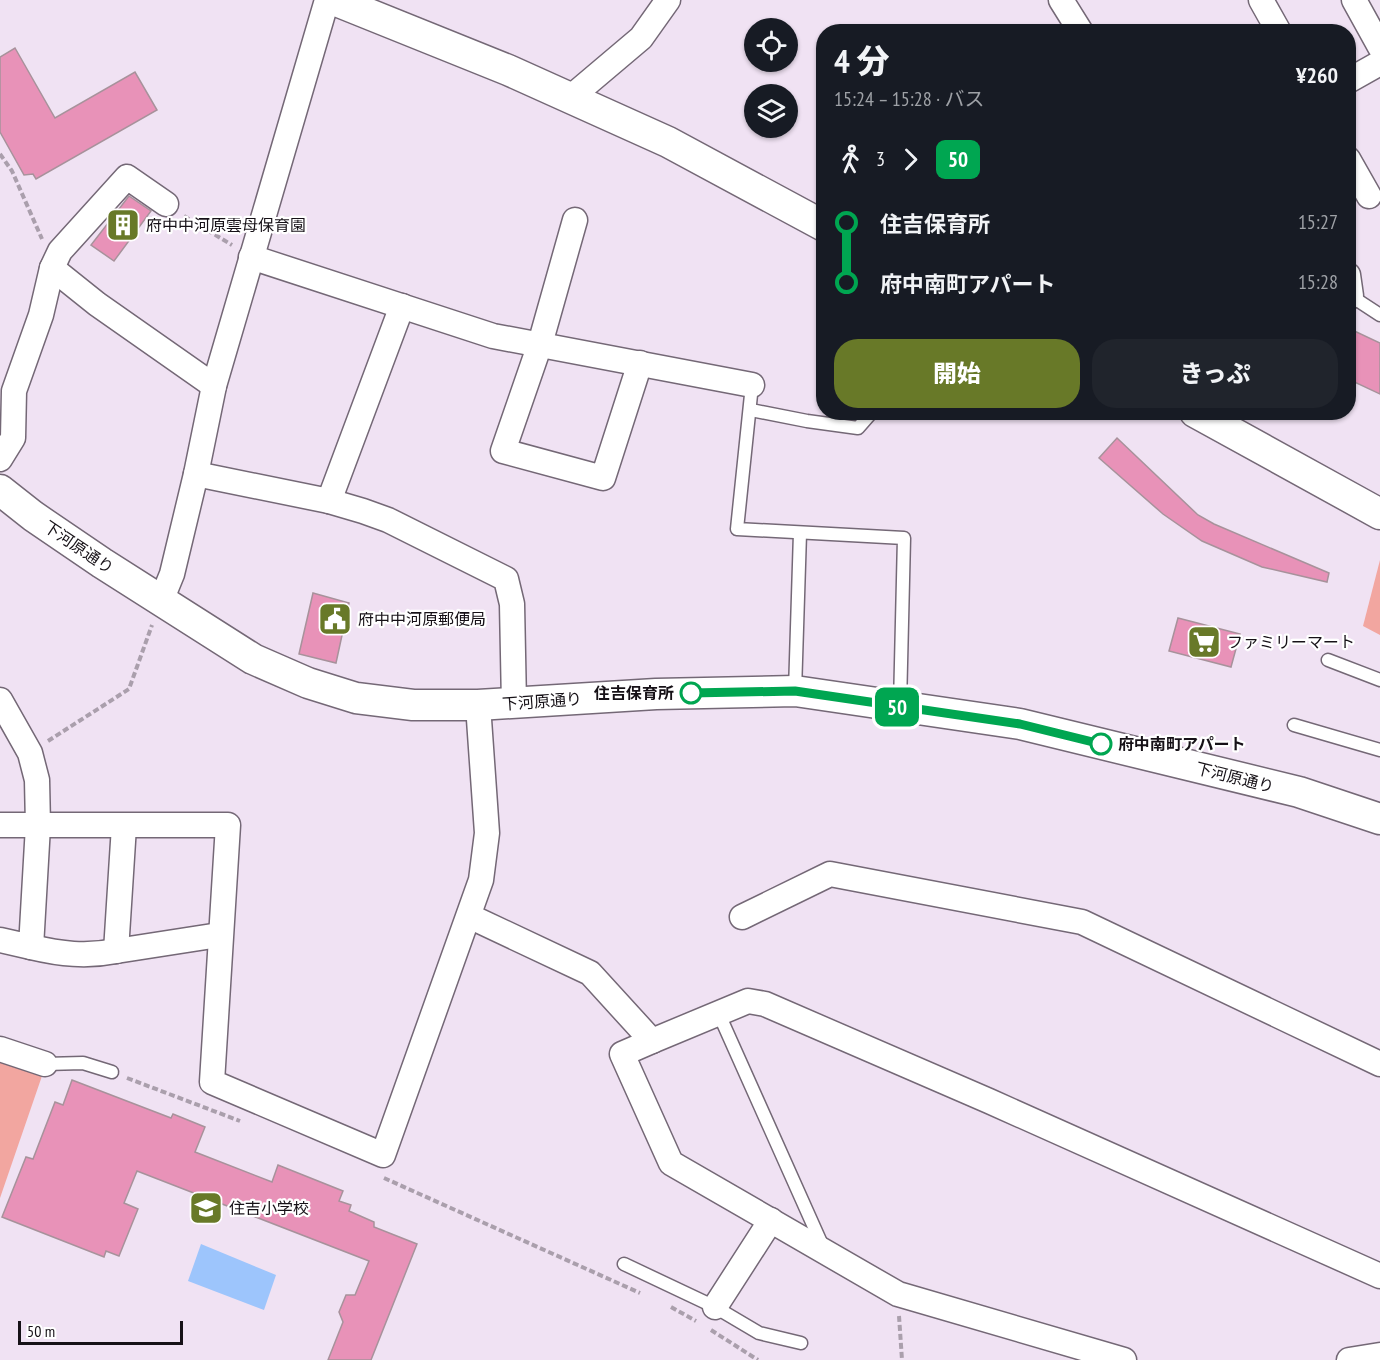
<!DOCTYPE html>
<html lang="ja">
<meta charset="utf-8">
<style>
body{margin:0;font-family:"PT Sans Narrow","Noto Sans JP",sans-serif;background:#20242c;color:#f1f3f6;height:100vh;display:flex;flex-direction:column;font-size:22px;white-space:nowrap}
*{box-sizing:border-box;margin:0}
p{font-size:20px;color:#9ea1a6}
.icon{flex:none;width:33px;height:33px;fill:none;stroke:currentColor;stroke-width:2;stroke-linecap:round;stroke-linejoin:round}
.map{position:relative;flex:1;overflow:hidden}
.side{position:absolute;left:816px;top:24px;width:540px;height:396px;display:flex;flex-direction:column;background:#171b24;border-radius:24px;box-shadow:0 2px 4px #0004}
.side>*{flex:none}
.badge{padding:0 12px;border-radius:9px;font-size:21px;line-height:39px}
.fabs{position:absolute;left:744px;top:18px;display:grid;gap:12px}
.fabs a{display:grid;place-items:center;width:54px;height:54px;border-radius:50%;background:#171b24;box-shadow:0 2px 4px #0004;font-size:30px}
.scale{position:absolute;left:18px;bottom:15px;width:165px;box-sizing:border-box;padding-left:6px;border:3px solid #161117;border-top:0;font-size:16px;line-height:21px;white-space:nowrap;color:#161117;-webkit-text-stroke:4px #fff;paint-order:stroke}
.map>.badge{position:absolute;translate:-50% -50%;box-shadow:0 0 0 3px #fff}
.legs{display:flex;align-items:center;gap:9px;height:66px;padding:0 18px;font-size:20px}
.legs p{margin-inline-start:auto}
.summary{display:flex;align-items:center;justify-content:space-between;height:102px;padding:0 18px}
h1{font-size:33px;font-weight:800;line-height:45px}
.cta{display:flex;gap:12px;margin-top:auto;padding:12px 18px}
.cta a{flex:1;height:69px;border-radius:24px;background:#687928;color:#fff;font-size:24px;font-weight:800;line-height:69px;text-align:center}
.cta a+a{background:#20242c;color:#f1f3f6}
ul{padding:0 18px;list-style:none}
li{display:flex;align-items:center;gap:21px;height:60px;font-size:22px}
li i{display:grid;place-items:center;width:9px;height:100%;margin:0 8px;background:currentColor}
li i::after{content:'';width:15px;height:15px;margin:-8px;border:4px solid;border-radius:50%;background:#171b24}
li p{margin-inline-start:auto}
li:first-child i{background:linear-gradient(#0000 50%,currentColor 0)}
li:last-child i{background:linear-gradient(currentColor 50%,#0000 0)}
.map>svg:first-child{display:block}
.green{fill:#f2a6a0}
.water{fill:#9dc5fc}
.building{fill:#e892b8;stroke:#a7929b;stroke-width:1.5}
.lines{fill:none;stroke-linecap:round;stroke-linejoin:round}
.service-casing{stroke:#746876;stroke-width:15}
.minor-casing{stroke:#746876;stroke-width:27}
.tertiary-casing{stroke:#746876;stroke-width:33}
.path{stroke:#aa9fac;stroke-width:4;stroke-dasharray:6 3;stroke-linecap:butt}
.service{stroke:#fff;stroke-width:12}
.minor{stroke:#fff;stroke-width:24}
.tertiary{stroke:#fff;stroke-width:30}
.line-1-casing{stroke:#fff;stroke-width:14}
.line-1{stroke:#00a651;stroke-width:9}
.stop-1-dot{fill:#fff;stroke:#00a651;stroke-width:3}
.labels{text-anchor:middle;stroke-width:4.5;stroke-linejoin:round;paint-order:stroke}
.poi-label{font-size:16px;fill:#161117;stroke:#fff;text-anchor:start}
.street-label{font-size:16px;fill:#161117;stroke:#fff}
.stop-label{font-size:16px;font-weight:bold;fill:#161117;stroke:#fff;text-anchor:end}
</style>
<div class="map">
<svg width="1380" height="1360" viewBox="0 0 1380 1360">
<rect width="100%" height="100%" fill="#f0e2f3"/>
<!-- green -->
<g class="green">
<polygon points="1380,560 1380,635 1363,626"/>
<polygon points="0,1061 42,1076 0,1198"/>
</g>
<!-- water -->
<polygon class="water" points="201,1244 276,1275 264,1310 188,1281"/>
<!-- building -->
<g class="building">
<polygon points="15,48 55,118 135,72 157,110 36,179 33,174 24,175 0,132 0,57"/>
<polygon points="129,196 151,211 114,261 91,245"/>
<polygon points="1348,328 1380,343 1380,394 1348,379"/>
<polygon points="1117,438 1198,515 1214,524 1329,573 1327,582 1262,567 1202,541 1163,514 1099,458"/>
<polygon points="313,593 349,603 336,663 299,654"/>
<polygon points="1178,618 1240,634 1231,667 1169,651"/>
<polygon points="72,1080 171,1118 173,1114 205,1127 195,1152 272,1182 278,1165 343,1191 339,1201 351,1205 349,1211 374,1222 374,1227 417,1244 371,1360 328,1360 343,1322 339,1312 346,1295 355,1295 369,1261 137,1171 124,1203 138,1209 119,1256 106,1251 104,1257 2,1217 26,1157 33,1159 55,1102 63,1105"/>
</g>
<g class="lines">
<!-- service casing -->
<g class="service-casing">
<g id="service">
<polyline points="1351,296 1380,315"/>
<polyline points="752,385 737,529 904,538 900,705"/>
<polyline points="751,410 807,421 858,428 872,412"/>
<polyline points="1328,660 1380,680"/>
<polyline points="795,691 800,533"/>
<polyline points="1294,725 1380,750"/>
<polyline points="718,1012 823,1247"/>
<polyline points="45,1064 83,1063 112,1072"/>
<polyline points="624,1264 715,1307 759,1333 801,1343"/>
</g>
</g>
<!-- minor casing -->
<g class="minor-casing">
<g id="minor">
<polyline points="1061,0 1081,32"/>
<polyline points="1261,0 1279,32"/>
<polyline points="1354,0 1380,47"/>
<polyline points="1348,81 1380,63"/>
<polyline points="570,98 641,38 668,0"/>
<polyline points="1348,159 1369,196"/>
<polyline points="575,220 540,344 503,451 603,478 640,363"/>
<polyline points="251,257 493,336 752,385"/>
<polyline points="52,268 97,304 214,386"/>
<polyline points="1348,275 1351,296 1348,298"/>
<polyline points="0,459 13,438 14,391 41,315 52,268 60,251 127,177 166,204"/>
<polyline points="196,474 329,501 363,511 388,520 506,579 512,604 514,704"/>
<polyline points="329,501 402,306"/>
<polyline points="161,601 172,574 196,474 214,386 327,0"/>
<polyline points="0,700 30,753 37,780 38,826 31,947 0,940"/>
<polyline points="0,825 228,825 212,1082 383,1155 481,880 487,833 478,705"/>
<polyline points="124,826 116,951 219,935"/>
<polyline points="469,916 590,973 652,1041 748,1001 765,1004 989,1101 1380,1276"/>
<polyline points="742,917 830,874 1082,922 1380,1064"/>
<path d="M 31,947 C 61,954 86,957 116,951"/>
<polyline points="652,1041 622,1054 671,1163 898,1294 1124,1360"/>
<polyline points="0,1049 45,1064"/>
<polyline points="715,1307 771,1220"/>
<polyline points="1349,1360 1380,1355"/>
</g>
</g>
<!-- tertiary casing -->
<g class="tertiary-casing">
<g id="tertiary">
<polyline points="334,0 508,70 668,142 824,226"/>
<polyline points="1195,412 1380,514"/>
<polyline points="0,490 33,516 102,563 253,659 308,683 356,698 413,705 478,705 656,694 795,691 1020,724 1299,792 1380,819"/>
</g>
</g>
<!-- path -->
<g class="path">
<polyline points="0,154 12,171 42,239"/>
<polyline points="184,216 232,245"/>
<polyline points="48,741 129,689 152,625"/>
<polyline points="127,1078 240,1121"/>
<polyline points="384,1178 640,1293"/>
<polyline points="671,1307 696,1321"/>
<polyline points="899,1316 902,1360"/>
<polyline points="711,1330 758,1360"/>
</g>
<!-- service -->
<use href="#service" class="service"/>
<!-- minor -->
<use href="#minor" class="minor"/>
<!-- tertiary -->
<use href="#tertiary" class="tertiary"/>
</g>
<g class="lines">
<!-- line-1 casing -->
<g class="line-1-casing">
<polyline id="line-1" points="691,693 795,691 1020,724 1101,744"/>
</g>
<!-- line-1 -->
<use href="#line-1" class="line-1"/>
</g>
<!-- icons -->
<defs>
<g id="building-square" transform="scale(1.725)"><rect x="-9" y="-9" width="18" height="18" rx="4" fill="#687928" stroke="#fff"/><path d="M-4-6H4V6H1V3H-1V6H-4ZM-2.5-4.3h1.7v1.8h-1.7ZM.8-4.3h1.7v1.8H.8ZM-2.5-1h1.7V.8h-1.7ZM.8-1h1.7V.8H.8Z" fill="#fff"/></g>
<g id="civic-square" transform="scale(1.725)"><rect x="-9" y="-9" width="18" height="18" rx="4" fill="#687928" stroke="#fff"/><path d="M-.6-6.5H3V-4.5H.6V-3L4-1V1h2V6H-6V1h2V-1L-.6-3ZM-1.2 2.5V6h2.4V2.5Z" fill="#fff"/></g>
<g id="supermarket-square" transform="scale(1.725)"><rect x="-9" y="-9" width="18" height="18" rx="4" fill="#687928" stroke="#fff"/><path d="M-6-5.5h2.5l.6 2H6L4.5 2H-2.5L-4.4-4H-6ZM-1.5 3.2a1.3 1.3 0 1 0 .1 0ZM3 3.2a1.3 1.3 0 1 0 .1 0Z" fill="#fff"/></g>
<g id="school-square" transform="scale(1.725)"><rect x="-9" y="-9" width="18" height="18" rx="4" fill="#687928" stroke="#fff"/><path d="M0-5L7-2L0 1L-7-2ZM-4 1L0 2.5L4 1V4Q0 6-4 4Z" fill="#fff"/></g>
</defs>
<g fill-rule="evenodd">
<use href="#building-square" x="123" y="225"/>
<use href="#civic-square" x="335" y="619"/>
<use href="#supermarket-square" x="1204" y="642"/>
<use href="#school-square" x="206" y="1208"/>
</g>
<!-- markers -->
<g class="stop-1-dot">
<circle cx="691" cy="693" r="10"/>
<circle cx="1101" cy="744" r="10"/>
</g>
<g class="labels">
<!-- poi labels -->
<g class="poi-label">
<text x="146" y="231">府中中河原雲母保育園</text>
<text x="358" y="625">府中中河原郵便局</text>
<text x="1227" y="648">ファミリーマート</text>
<text x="229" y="1214">住吉小学校</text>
</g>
<!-- street labels -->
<g class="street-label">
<text transform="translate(79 547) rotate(34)" y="6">下河原通り</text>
<text transform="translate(542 701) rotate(-4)" y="6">下河原通り</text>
<text transform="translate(1235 777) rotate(14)" y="6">下河原通り</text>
</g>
<!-- stop labels -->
<g class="stop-label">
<text x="674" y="699">住吉保育所</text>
<text x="1118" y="750" text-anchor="start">府中南町アパート</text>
</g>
</g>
</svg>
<div class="fabs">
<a><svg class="icon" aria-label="locate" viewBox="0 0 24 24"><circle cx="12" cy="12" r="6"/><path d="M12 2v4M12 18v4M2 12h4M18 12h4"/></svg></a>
<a><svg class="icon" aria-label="layers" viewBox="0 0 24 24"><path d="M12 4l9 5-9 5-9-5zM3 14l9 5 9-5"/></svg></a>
</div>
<div class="scale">50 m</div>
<b class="badge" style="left:897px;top:707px;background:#00a651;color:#fff">50</b>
<section class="side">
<div class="summary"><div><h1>4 分</h1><p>15:24 – 15:28 · バス</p></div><b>¥260</b></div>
<div class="legs"><svg class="icon" aria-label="walk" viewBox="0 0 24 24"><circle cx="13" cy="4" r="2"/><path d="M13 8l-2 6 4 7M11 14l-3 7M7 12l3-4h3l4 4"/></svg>3<svg class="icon" aria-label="forward" viewBox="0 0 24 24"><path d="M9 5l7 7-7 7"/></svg><b class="badge" style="background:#00a651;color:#fff">50</b></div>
<ul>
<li><i style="color:#00a651"></i><b>住吉保育所</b><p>15:27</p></li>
<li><i style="color:#00a651"></i><b>府中南町アパート</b><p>15:28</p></li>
</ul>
<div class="cta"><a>開始</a><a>きっぷ</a></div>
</section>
</div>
